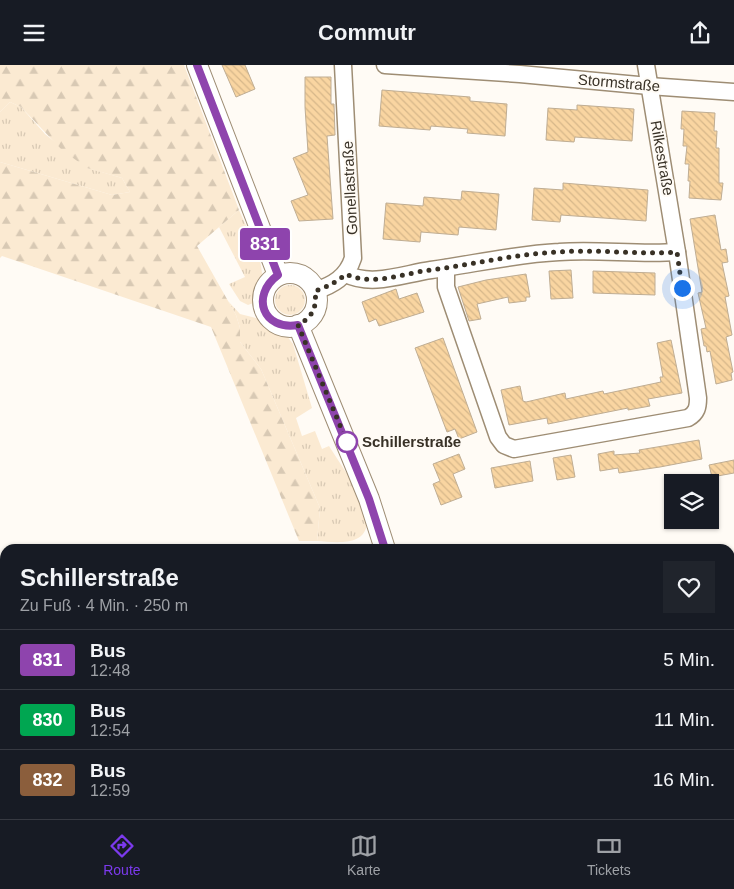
<!DOCTYPE html>
<html lang="de">
<meta charset="utf-8">
<style>
body{margin:0;font-family:Helvetica,sans-serif;background:#20242c;color:#f1f3f6;height:100vh;display:flex;flex-direction:column;font-size:19px;white-space:nowrap}
*{box-sizing:border-box;margin:0}
p{font-size:16px;color:#9ea1a6}
.icon{flex:none;width:28px;height:28px;fill:none;stroke:currentColor;stroke-width:2;stroke-linecap:round;stroke-linejoin:round}
.map{position:relative;flex:1;overflow:hidden}
.details{position:absolute;left:0px;top:479px;width:735px;height:276px;display:flex;flex-direction:column;background:#171b24;border-radius:15px 15px 0 0;box-shadow:0 1px 4px #0004}
.details>*{flex:none}
.badge{padding:0 10px;border-radius:4px;font-size:18px;line-height:32px}
.tools{position:absolute;left:664px;top:409px;display:grid;gap:10px}
.tools a{display:grid;place-items:center;width:55px;height:55px;border-radius:0px;background:#171b24;box-shadow:0 1px 4px #0004;font-size:25px}
.you{position:absolute;width:25px;height:25px;margin:-12px;border:4px solid #fff;border-radius:50%;background:#1a73e8;box-shadow:0 0 0 8px #1a73e833}
.map>.badge{position:absolute;translate:-50% -50%;box-shadow:0 0 0 2px #fff}
.round{display:grid;place-items:center;flex:none;width:52px;height:52px;border-radius:0px;background:#20242c}
.head{display:flex;align-items:center;justify-content:space-between;height:85px;padding:0 20px}
h1{font-size:24px;font-weight:700;line-height:38px}
ul{padding:0;list-style:none}
li{display:flex;align-items:center;gap:15px;height:60px;padding:0 20px;border-top:1px solid #363941}
li div{flex:1}
li b{display:block;font-size:19px}
li em{font-style:normal}
li .badge{min-width:55px;font-weight:700;text-align:center}
header{display:flex;justify-content:space-between;align-items:center;height:65px;padding:0 20px;background:#171b24;font-size:22px;font-weight:700}
.dock{display:flex;justify-content:space-around;align-items:center;height:70px;border-top:1px solid #363941;background:#171b24;font-size:14px;color:#9ea1a6}
.dock a{display:grid;justify-items:center;gap:2px}
.dock .selected{color:#7c3aed}
.map>svg:first-child{display:block}
.grass{fill:url(#grass-tufts)}
.forest{fill:url(#forest-firs)}
.building{fill:url(#building-back-hatch);stroke:#bfad93}
.lines{fill:none;stroke-linecap:round;stroke-linejoin:round}
.minor-casing{stroke:#9e8d74;stroke-width:19}
.tertiary-casing{stroke:#9e8d74;stroke-width:22}
.minor{stroke:#fff;stroke-width:16}
.tertiary{stroke:#fff;stroke-width:20}
.line-casing{stroke:#fff;stroke-width:11}
.line{stroke:#8e44ad;stroke-width:8}
.walk{stroke:#383126;stroke-width:5;stroke-dasharray:0 9}
.stop-dot{fill:#fff;stroke:#8e44ad;stroke-width:2.5}
.labels{text-anchor:middle;stroke-width:4;stroke-linejoin:round;paint-order:stroke}
.street-label{font-size:15px;fill:#383126;stroke:#fffbf5}
.stop-label{font-size:15px;font-weight:bold;fill:#383126;stroke:#fffbf5;text-anchor:start}
</style>
<header><svg class="icon" aria-label="menu" viewBox="0 0 24 24"><path d="M4 6h16M4 12h16M4 18h16"/></svg>Commutr<svg class="icon" aria-label="share" viewBox="0 0 24 24"><path d="M12 15V3M7 8l5-5 5 5M5 13v7h14v-7"/></svg></header>
<div class="map">
<svg width="734" height="754" viewBox="0 0 734 754">
<defs>
<pattern id="grass-tufts" width="24" height="20" patternUnits="userSpaceOnUse" patternTransform="scale(1.25)"><rect width="24" height="20" fill="#fbead2"/><path d="M3 7l-1-3M5 7V3M7 7l1-3M15 17l-1-3M17 17v-4M19 17l1-3" fill="none" stroke="#d8c9b4"/></pattern>
<pattern id="forest-firs" width="22" height="20" patternUnits="userSpaceOnUse" patternTransform="scale(1.25)"><rect width="22" height="20" fill="#fbead2"/><path d="M5 1l3.5 6h-7zM16 11l3.5 6h-7z" fill="#d8c9b4"/></pattern>
<pattern id="building-back-hatch" width="6" height="6" patternUnits="userSpaceOnUse" patternTransform="scale(1.25)"><rect width="6" height="6" fill="#f9d5a1"/><path d="M-1 5l2 2M0 0l6 6M5-1l2 2" fill="none" stroke="#d6b78a"/></pattern>
</defs>
<rect width="100%" height="100%" fill="#fffbf5"/>
<!-- grass -->
<g class="grass">
<polygon points="10,37 21,42 45,69 88,103 122,113 130,127 112,130 0,97 0,47"/>
<path d="M 239,145 C 251,173 273,207 256,237 L 248,240 L 240,236 L 229,219 L 245,212 L 219,162 Z"/>
<circle cx="290" cy="235" r="15"/>
<path d="M 228,236 L 240,249 L 264,255 L 271,261 L 287,271 L 293,279 L 312,343 L 296,353 L 302,371 L 315,366 L 322,384 L 329,381 L 349,412 L 367,459 C 364,482 334,477 317,476 L 320,443 L 261,304 L 240,277 L 240,263 L 236,250 Z"/>
</g>
<!-- forest -->
<polygon class="forest" points="0,0 184,0 239,145 197,181 236,250 240,263 240,277 261,304 320,443 317,476 299,476 211,262 2,191 0,193 0,97 112,130 130,127 122,113 87,103 62,85 21,42 10,37 0,47"/>
<!-- building -->
<g class="building">
<polygon points="222,0 245,0 255,24 236,32"/>
<polygon points="305,12 331,12 331,39 334,39 335,70 327,71 333,154 299,156 291,136 308,130 293,93 308,87 305,42"/>
<polygon points="382,25 470,32 470,36 507,39 505,71 467,68 468,64 431,61 430,65 379,61"/>
<polygon points="577,40 634,44 632,76 575,72 574,77 546,75 548,43 577,45"/>
<polygon points="682,46 715,48 714,66 717,66 716,83 719,83 719,118 723,118 721,135 689,133 690,116 688,116 689,99 685,99 687,81 683,81 684,64 681,64"/>
<polygon points="563,118 648,125 646,156 561,150 560,157 532,155 534,123 563,125"/>
<polygon points="462,126 499,129 496,165 459,162 458,170 421,167 420,177 383,174 386,138 423,141 424,132 461,135"/>
<polygon points="715,150 721,185 726,184 728,197 722,198 729,231 725,232 732,270 726,272 733,307 731,308 732,315 716,319 710,286 707,287 706,281 704,281 701,264 706,263 698,228 702,227 690,154"/>
<polygon points="571,205 573,233 551,234 549,206"/>
<polygon points="593,206 655,208 655,230 593,228"/>
<polygon points="526,209 530,232 526,232 526,236 509,238 508,232 477,239 481,254 469,256 458,222 486,215"/>
<polygon points="396,224 399,234 417,228 424,247 379,261 376,254 369,257 362,237"/>
<polygon points="443,273 477,367 459,374 455,364 447,367 415,283"/>
<polygon points="671,275 682,328 648,334 650,341 628,345 628,343 548,359 547,353 509,360 501,325 520,321 523,336 526,337 565,328 566,334 603,326 604,329 661,317 660,312 663,312 657,278"/>
<polygon points="699,375 702,394 660,402 619,408 618,403 600,406 598,389 614,386 614,390 640,388 639,385"/>
<polygon points="459,389 465,404 453,409 462,432 441,440 433,419 440,416 433,399"/>
<polygon points="571,390 575,412 557,415 553,393"/>
<polygon points="734,395 734,408 712,412 709,400"/>
<polygon points="530,396 533,416 495,423 491,403"/>
</g>
<g class="lines">
<!-- minor casing -->
<g class="minor-casing">
<g id="minor">
<polyline points="385,0 520,9 649,21 734,27"/>
<path d="M 446,203 L 446,222 L 498,372 L 504,380 L 514,384 L 688,353 C 697,348 698,342 698,333 L 677,187 L 646,0"/>
<path d="M 346,209 C 372,222 403,209 431,205 C 474,199 516,189 559,187 C 598,184 638,190 677,187"/>
<path d="M 315,226 C 333,220 347,212 353,193 L 343,0"/>
</g>
</g>
<!-- tertiary casing -->
<g class="tertiary-casing">
<g id="tertiary">
<polyline points="197,0 278,210"/>
<circle cx="290" cy="235" r="27"/>
<polyline points="298,260 369,434 385,484"/>
<polyline points="460,750 461,754"/>
</g>
</g>
<!-- minor -->
<use href="#minor" class="minor"/>
<!-- tertiary -->
<use href="#tertiary" class="tertiary"/>
</g>
<g class="lines">
<!-- line casing -->
<g class="line-casing">
<path id="line" d="M 197,0 L 278,210 C 250,231 263,266 298,260 L 369,434 L 385,484"/>
</g>
<!-- line -->
<use href="#line" class="line"/>
<!-- walk -->
<path class="walk" d="M 347,377 L 298,260 C 313,252 317,242 315,226 C 327,222 337,217 346,209 C 373,222 403,208 431,205 C 474,199 516,189 559,187 C 598,184 638,190 677,187 L 682,223"/>
</g>
<!-- markers -->
<circle class="stop-dot" cx="347" cy="377" r="10"/>
<g class="labels">
<!-- street labels -->
<g class="street-label">
<text transform="translate(619 18) rotate(5)" y="5">Stormstraße</text>
<text transform="translate(662 93) rotate(80)" y="5">Rilkestraße</text>
<text transform="translate(350 123) rotate(-93)" y="5">Gonellastraße</text>
</g>
<!-- stop labels -->
<g class="stop-label">
<text x="362" y="382">Schillerstraße</text>
</g>
</g>
</svg>
<div class="tools">
<a><svg class="icon" aria-label="layers" viewBox="0 0 24 24"><path d="M12 4l9 5-9 5-9-5zM3 14l9 5 9-5"/></svg></a>
</div>
<div class="you" style="left:682px;top:223px"></div>
<b class="badge" style="left:265px;top:179px;background:#8e44ad;color:#fff">831</b>
<section class="details">
<div class="head"><div><h1>Schillerstraße</h1><p>Zu Fuß · 4 Min. · 250 m</p></div><a class="round"><svg class="icon" aria-label="heart" viewBox="0 0 24 24"><path d="M12 20l-8-8c-3-5 5-10 8-4 3-6 11-1 8 4z"/></svg></a></div>
<ul>
<li><span class="badge" style="background:#8e44ad;color:#fff">831</span><div><b>Bus</b><p>12:48</p></div><em>5 Min.</em></li>
<li><span class="badge" style="background:#00a651;color:#fff">830</span><div><b>Bus</b><p>12:54</p></div><em>11 Min.</em></li>
<li><span class="badge" style="background:#8b5e3c;color:#fff">832</span><div><b>Bus</b><p>12:59</p></div><em>16 Min.</em></li>
</ul>
</section>
</div>
<nav class="dock">
<a class="selected"><svg class="icon" aria-label="directions" viewBox="0 0 24 24"><path d="M12 3l9 9-9 9-9-9zM9 14v-3h6M13 9l2 2-2 2"/></svg>Route</a>
<a><svg class="icon" aria-label="map" viewBox="0 0 24 24"><path d="M3 6l6-2 6 2 6-2v14l-6 2-6-2-6 2zM9 4v14M15 6v14"/></svg>Karte</a>
<a><svg class="icon" aria-label="tickets" viewBox="0 0 24 24"><path d="M3 7h18v10H3zM15 7v10"/></svg>Tickets</a>
</nav>
